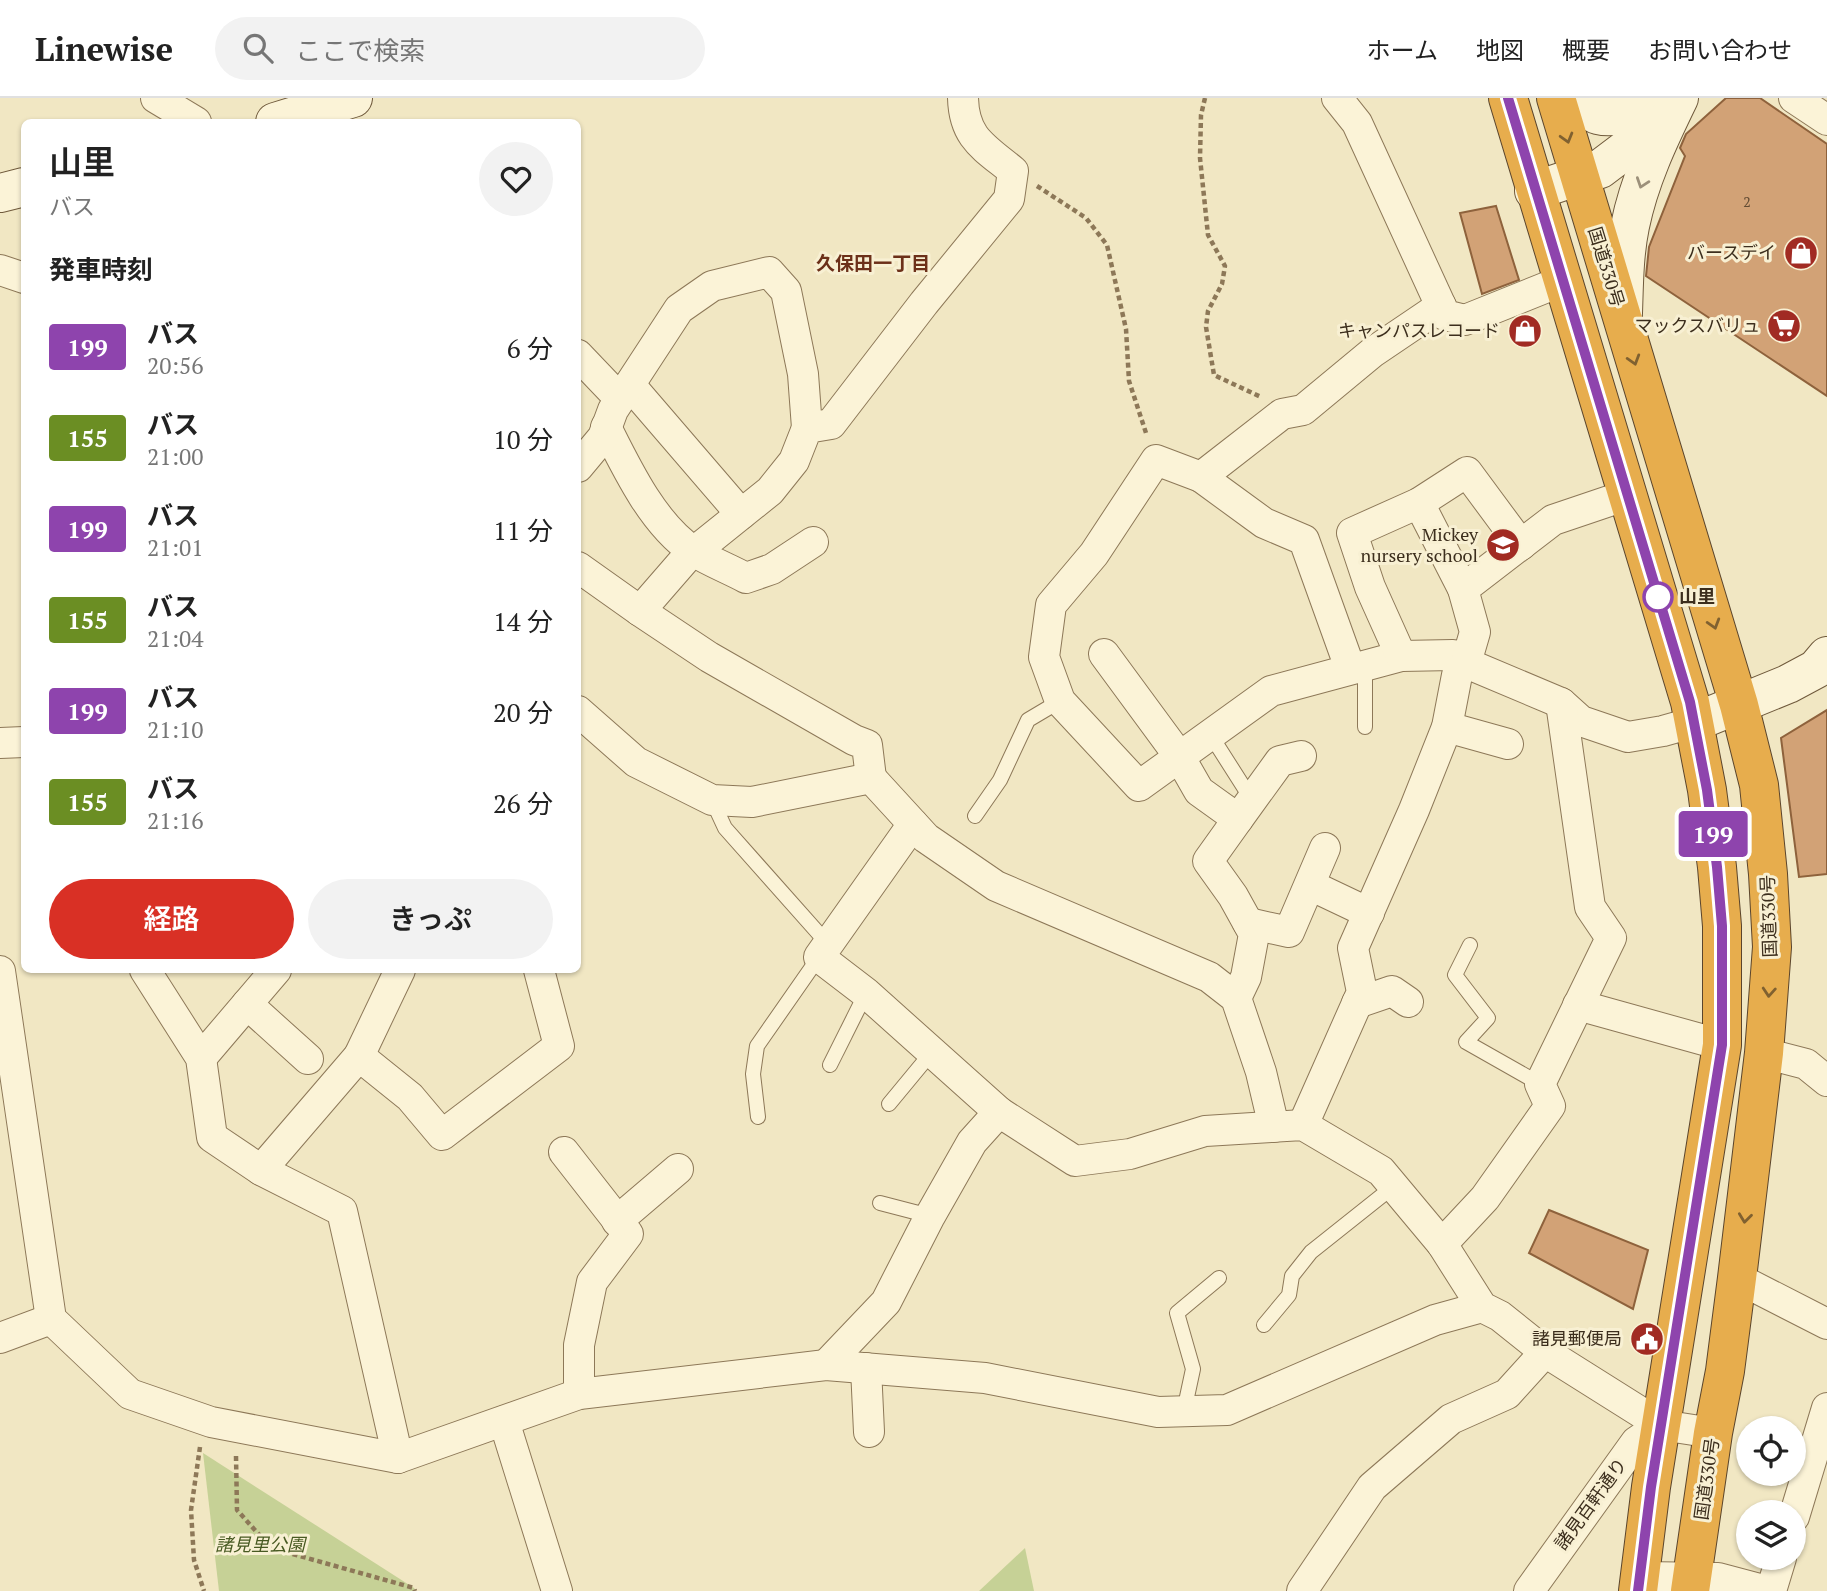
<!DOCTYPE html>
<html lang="ja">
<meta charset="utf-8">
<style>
body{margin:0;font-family:"PT Serif","Noto Sans JP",serif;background:#f2f2f2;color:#222;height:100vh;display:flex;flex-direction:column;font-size:26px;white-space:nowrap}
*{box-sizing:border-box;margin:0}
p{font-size:23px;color:#767676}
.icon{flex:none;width:38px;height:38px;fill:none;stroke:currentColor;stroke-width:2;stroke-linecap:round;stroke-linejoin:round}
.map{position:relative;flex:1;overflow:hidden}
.drawer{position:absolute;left:21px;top:21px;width:560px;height:854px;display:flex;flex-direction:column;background:#fff;border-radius:10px;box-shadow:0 2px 5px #0004}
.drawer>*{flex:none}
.badge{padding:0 14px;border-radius:5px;font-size:24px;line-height:46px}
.tools{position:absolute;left:1736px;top:1318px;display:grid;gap:14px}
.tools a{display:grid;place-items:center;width:70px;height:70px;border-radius:50%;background:#fff;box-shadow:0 2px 5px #0004;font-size:35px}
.map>.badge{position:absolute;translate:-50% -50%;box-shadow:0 0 0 4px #fff}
h2{padding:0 28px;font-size:26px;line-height:63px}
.round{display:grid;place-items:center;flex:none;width:74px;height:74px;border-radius:37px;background:#f2f2f2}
.head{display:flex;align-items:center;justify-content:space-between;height:119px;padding:0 28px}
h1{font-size:33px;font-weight:600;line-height:52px}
.cta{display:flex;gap:14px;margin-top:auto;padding:14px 28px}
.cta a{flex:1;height:80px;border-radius:42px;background:#d93025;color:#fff;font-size:28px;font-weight:600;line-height:80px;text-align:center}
.cta a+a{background:#f2f2f2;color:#222}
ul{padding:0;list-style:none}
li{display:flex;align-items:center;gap:21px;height:91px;padding:0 28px}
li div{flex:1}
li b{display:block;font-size:26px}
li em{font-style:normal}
li .badge{min-width:77px;font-weight:700;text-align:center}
header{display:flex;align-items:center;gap:42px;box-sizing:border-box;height:98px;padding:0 35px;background:#fff;border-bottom:2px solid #e0e0e0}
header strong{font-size:33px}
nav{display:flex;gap:38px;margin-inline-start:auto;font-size:24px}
.search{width:490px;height:63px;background:#f2f2f2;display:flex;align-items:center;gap:18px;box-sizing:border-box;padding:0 24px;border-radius:38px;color:#767676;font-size:26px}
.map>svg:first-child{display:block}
.green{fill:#c6d196}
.building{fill:#d2a276;stroke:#8e623c;stroke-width:2}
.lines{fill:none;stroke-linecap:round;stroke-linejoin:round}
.lane-casing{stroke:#8d7858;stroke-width:16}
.street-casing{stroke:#8d7858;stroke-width:32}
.secondary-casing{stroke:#6f593b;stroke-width:40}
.highway-casing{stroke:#5b452c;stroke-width:40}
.path{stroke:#8d7858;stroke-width:4.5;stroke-dasharray:5 3.5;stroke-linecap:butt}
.lane{stroke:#fbf3d7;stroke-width:14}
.street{stroke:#fbf3d7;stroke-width:30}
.secondary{stroke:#fbf3d7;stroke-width:38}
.highway{stroke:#e7ad4d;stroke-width:38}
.oneway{stroke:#806130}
.oneway2{stroke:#9c907a}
.line-casing{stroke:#fff;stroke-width:16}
.line{stroke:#8e44ad;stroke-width:10}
.stop-dot{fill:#fff;stroke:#8e44ad;stroke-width:3.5}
.labels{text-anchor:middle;stroke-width:6;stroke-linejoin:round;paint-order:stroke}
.number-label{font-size:14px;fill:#624b33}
.poi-label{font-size:18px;fill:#3c2e1d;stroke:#f8f0d3;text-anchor:end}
.street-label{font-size:18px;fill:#3c2e1d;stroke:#f8f0d3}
.stop-label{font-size:18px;font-weight:bold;fill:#3c2e1d;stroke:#f8f0d3;text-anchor:start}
.park-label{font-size:18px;font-style:italic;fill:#485a22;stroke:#f8f0d3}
.neighbourhood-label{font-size:19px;font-weight:bold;fill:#6c3019;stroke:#f8f0d3}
</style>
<header>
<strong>Linewise</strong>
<div class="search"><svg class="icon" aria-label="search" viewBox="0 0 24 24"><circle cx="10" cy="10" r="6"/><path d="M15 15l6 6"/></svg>ここで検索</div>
<nav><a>ホーム</a><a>地図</a><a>概要</a><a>お問い合わせ</a></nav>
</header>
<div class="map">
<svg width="1827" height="1493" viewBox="0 0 1827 1493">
<rect width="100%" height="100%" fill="#f1e7c3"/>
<!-- green -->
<g class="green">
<polygon points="203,1355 414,1490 416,1493 219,1493"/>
<polygon points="1025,1450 1034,1493 979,1493"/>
</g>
<!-- building -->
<g class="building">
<polygon points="1726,0 1760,0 1827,46 1827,298 1646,178 1649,149 1685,58 1680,50 1686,36"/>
<polygon points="1496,108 1519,182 1482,196 1460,115"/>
<polygon points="1827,612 1827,776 1799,779 1781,640"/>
<polygon points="1549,1112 1648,1152 1633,1211 1529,1155"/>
</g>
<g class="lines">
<!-- lane casing -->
<g class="lane-casing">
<g id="lane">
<polyline points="1365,629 1365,566"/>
<polyline points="1210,636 1252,702"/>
<polyline points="712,702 725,730 828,846"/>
<polyline points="975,718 1000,682 1028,622 1060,603"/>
<polyline points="1470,847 1455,877 1488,920 1466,944 1540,986"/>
<polyline points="830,967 866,895"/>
<polyline points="889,1006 932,954"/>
<polyline points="758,1019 753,976 757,948 819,859"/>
<polyline points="880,1105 930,1118"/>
<polyline points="1264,1227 1289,1197 1292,1178 1311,1154 1394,1088"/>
<polyline points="1184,1313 1193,1271 1177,1215 1219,1180"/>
</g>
</g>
<!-- street casing -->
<g class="street-casing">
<g id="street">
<polyline points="156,0 196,24"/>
<polyline points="1337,0 1357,25 1445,217 1465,222 1562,183"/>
<polyline points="1794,0 1827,22"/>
<polyline points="0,172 24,180"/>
<polyline points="1441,208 1373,254 1303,312 1282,316 1201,379 1156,362 1094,456 1051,507 1044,559 1060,603 1139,688 1271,593 1401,558 1453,557 1466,565 1561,605 1581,623 1628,639 1663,633 1695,624"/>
<polyline points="578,257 620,301"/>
<polyline points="630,287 741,416"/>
<path d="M 606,329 C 627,371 653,426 693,453 C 709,463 729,471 746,480 L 772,471 L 813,444"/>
<polyline points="578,369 603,339 613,312 679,211 712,188 769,174 786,193 803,276 807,330"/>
<polyline points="1201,379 1264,425 1304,442 1350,570"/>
<polyline points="1419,405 1463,491"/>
<polyline points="578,469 640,513"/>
<polyline points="1104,556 1179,658 1199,693 1238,721 1208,763 1233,798 1254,836 1246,879 1236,900"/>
<polyline points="1401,558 1370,489 1352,435 1419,405 1467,374 1521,447"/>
<polyline points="578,613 636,664 712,702 752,704 871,680 926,740 996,788 1209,879 1236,900 1261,974 1274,1029"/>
<polyline points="1447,629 1508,646"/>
<polyline points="0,645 24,644"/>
<path d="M 871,680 L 867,647 L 854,642 L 709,559 L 640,513 L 693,452 L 699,450 L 770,393 L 794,363 L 807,330 L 831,326 L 924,205 L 1009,101 L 1013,73 C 984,49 964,40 963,0"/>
<polyline points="1238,721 1280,663 1301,658"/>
<polyline points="913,726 819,859 866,895 999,1014 1075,1063 1130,1056 1205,1033 1303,1027 1381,1073 1442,1146 1482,1209 1500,1218 1545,1254 1661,1327 1713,1335"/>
<polyline points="1310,787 1369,815"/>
<polyline points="1248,825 1289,834 1325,750"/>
<polyline points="145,872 201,960 212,1039 261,1072 342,1113 398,1360"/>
<polyline points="0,873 51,1221 130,1296 211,1324 398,1360 579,1296 826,1267 985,1280 1158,1314 1227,1312 1435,1222 1482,1209"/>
<polyline points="1357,905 1392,893 1408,904"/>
<polyline points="247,906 308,961"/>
<polyline points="1578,907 1722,947"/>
<polyline points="1764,955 1806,966 1827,983"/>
<polyline points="359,958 400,872"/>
<polyline points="201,960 276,872"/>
<polyline points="1303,1027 1362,894 1353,850 1414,712 1447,629 1457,577 1466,565 1475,534 1463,491 1553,422 1627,397"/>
<polyline points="564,1054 628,1136 592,1184 579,1247 579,1296"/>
<polyline points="261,1072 359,958 410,999 442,1037 559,948 539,872"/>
<polyline points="617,1123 678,1071"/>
<polyline points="1442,1146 1485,1100 1550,1008 1540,986 1611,840 1590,809 1561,605"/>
<polyline points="1737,1180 1827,1226"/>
<polyline points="0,1240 51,1221"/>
<polyline points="826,1267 886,1204 930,1118 972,1044 999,1014"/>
<polyline points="866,1270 869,1334"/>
<polyline points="504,1323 557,1493"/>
<polyline points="1794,1419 1827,1310"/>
<polyline points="1639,1479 1718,1480 1767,1493"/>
<polyline points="1302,1493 1372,1389 1451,1321 1507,1296 1545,1254"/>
<polyline points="1529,1493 1636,1344 1661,1327"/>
<polyline points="1771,1493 1781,1460"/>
</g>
</g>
<!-- secondary casing -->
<g class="secondary-casing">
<g id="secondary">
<path d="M 1576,0 C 1582,5 1591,15 1598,17 C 1618,22 1645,11 1661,0"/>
<polyline points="275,24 353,0"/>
<polyline points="1534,93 1600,71 1637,43 1664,16"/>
<polyline points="0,95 24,89"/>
<path d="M 1623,215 C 1624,186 1624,157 1630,128 C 1639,83 1659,41 1679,0"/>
<polyline points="1695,624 1788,586 1816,571 1827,558"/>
</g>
</g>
<!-- highway casing -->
<g class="highway-casing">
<g id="highway">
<polyline points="1508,0 1690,604 1707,692 1717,769 1722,828 1722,947 1651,1389 1638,1493"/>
<polyline points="1556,0 1739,607 1759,687 1768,776 1772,849 1764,955 1737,1180 1725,1273 1713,1335 1690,1493"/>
</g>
</g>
<!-- path -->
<g class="path">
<polyline points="1205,0 1201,17 1200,60 1208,137 1225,168 1222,186 1208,213 1206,229 1214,277 1261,299"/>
<polyline points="1037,88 1086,120 1107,147 1126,231 1129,283 1147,338"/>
<polyline points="200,1349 191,1412 194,1462 204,1493"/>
<polyline points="236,1358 237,1412 271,1450 414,1490 415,1493"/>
</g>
<!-- lane -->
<use href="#lane" class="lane"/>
<!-- street -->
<use href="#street" class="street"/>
<!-- secondary -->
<use href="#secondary" class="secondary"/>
<!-- highway -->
<use href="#highway" class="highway"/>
</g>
<!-- one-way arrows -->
<defs><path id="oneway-chevron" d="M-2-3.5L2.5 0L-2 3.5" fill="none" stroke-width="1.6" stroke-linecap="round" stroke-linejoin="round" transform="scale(1.75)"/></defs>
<g class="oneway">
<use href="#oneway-chevron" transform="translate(1567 40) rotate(74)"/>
<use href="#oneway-chevron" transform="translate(1634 262) rotate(73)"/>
<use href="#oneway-chevron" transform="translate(1714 526) rotate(73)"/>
<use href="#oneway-chevron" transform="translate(1769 894) rotate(94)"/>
<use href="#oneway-chevron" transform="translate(1745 1120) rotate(97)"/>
</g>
<use class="oneway2" href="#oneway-chevron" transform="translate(1642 85) rotate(109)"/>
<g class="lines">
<!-- line casing -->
<g class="line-casing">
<polyline id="line" points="1508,0 1690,604 1707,692 1717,769 1722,828 1722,947 1651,1389 1638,1493"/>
</g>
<!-- line -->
<use href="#line" class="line"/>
</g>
<!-- icons -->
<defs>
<g id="shop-disc" transform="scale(1.75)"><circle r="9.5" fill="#a12b23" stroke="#f8f0d3"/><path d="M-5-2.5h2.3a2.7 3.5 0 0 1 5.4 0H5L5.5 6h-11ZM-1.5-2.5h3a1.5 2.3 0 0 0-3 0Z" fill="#fff"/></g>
<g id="supermarket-disc" transform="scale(1.75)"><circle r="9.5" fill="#a12b23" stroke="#f8f0d3"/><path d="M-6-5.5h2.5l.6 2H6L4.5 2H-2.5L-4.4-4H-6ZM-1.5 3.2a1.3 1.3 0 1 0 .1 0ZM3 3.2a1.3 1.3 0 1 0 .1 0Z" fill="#fff"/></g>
<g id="school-disc" transform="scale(1.75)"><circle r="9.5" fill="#a12b23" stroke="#f8f0d3"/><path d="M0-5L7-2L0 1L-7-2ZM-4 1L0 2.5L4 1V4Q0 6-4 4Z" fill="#fff"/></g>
<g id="civic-disc" transform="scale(1.75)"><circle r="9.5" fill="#a12b23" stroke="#f8f0d3"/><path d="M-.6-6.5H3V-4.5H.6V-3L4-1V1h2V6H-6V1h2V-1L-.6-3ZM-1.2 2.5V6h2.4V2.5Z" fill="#fff"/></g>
</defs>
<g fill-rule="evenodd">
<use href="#shop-disc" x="1801" y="155"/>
<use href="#supermarket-disc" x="1784" y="228"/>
<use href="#shop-disc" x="1525" y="233"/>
<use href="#school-disc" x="1503" y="447"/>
<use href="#civic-disc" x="1647" y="1241"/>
</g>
<!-- markers -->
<circle class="stop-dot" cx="1658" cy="499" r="14"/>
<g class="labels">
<!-- number labels -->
<g class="number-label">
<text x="1747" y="109">2</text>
</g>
<!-- poi labels -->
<g class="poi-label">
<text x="1776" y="161">バースデイ</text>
<text x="1760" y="234">マックスバリュ</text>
<text x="1500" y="239">キャンパスレコード</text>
<text x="1478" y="443">Mickey<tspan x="1478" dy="21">nursery school</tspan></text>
<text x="1622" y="1247">諸見郵便局</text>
</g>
<!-- street labels -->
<g class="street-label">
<text transform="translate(1606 169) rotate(73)" y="6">国道330号</text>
<text transform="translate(1769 818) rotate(-92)" y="6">国道330号</text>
<text transform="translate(1707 1381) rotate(-82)" y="6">国道330号</text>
<text transform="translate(1591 1406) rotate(-54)" y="6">諸見百軒通り</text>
</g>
<!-- stop labels -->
<g class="stop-label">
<text x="1679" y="505">山里</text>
</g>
<!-- park labels -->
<g class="park-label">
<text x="260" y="1453">諸見里公園</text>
</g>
<!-- neighbourhood labels -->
<g class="neighbourhood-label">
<text x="873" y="172">久保田一丁目</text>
</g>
</g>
</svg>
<div class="tools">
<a><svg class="icon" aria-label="locate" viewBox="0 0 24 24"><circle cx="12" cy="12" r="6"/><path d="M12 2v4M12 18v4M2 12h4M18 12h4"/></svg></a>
<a><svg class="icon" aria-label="layers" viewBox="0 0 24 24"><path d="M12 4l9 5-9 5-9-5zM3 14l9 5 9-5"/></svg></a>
</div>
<b class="badge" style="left:1713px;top:736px;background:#8e44ad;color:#fff">199</b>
<section class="drawer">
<div class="head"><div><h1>山里</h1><p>バス</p></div><a class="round"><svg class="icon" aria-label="heart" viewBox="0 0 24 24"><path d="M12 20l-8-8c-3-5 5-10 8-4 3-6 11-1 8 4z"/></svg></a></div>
<h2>発車時刻</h2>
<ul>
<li><span class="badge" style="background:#8e44ad;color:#fff">199</span><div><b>バス</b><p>20:56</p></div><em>6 分</em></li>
<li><span class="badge" style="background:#6b8e23;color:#fff">155</span><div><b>バス</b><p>21:00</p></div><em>10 分</em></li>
<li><span class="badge" style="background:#8e44ad;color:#fff">199</span><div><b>バス</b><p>21:01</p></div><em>11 分</em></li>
<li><span class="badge" style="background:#6b8e23;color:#fff">155</span><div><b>バス</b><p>21:04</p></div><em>14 分</em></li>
<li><span class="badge" style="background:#8e44ad;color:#fff">199</span><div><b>バス</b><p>21:10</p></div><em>20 分</em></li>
<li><span class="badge" style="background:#6b8e23;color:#fff">155</span><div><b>バス</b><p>21:16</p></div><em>26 分</em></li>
</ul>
<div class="cta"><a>経路</a><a>きっぷ</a></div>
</section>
</div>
